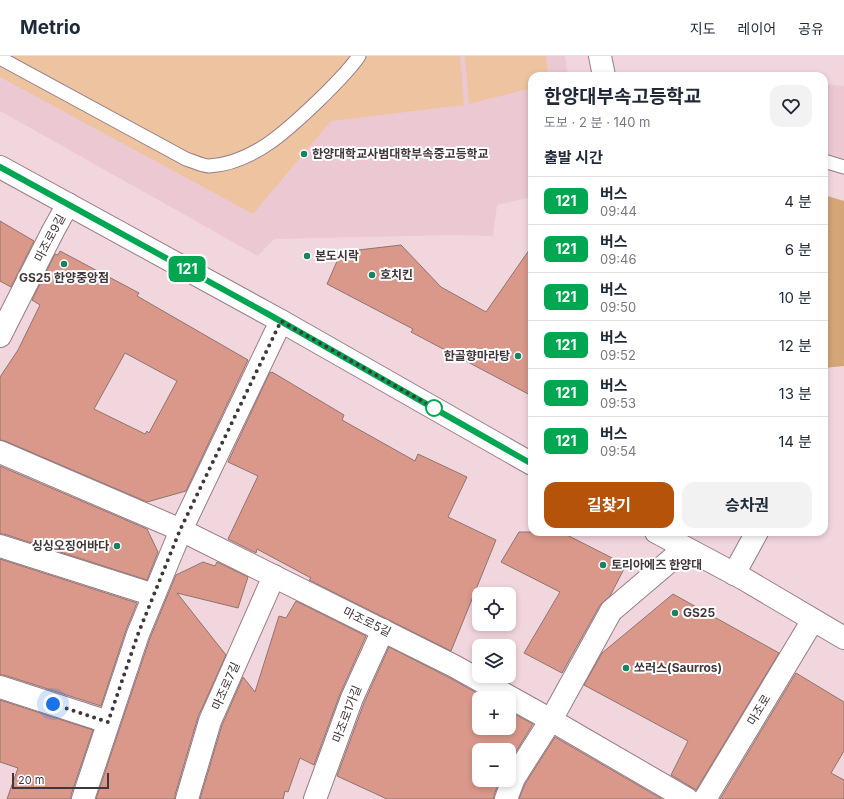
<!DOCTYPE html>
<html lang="ko">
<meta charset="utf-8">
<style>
body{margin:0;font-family:Inter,"Noto Sans KR",sans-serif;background:#f2f2f3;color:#1f2937;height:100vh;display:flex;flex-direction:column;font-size:15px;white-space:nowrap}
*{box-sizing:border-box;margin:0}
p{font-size:13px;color:#747a83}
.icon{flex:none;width:22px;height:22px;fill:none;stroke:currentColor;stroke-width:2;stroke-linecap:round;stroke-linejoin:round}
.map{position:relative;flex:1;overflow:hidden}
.details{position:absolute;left:528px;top:16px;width:300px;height:464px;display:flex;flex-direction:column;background:#fff;border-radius:12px;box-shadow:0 2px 6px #0003}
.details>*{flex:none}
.badge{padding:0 8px;border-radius:6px;font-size:14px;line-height:26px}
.fabs{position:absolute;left:472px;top:531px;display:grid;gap:8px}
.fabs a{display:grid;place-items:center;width:44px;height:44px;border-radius:8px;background:#fff;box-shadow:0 2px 6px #0003;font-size:20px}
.scale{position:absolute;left:12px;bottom:10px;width:97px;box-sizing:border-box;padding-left:4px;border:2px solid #413639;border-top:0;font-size:11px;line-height:14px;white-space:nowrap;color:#413639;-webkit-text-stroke:3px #fff;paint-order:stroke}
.you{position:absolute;width:20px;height:20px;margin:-10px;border:3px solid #fff;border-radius:50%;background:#1a73e8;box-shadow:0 0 0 6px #1a73e833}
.map>.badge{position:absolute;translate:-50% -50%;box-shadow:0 0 0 2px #fff}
h2{padding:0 16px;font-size:15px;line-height:36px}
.round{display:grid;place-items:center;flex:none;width:42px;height:42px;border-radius:12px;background:#f2f2f3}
.summary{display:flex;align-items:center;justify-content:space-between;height:68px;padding:0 16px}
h1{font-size:19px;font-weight:700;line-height:30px}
.cta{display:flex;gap:8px;margin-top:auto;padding:8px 16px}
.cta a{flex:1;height:46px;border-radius:12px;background:#b45309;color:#fff;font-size:16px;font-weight:700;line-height:46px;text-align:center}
.cta a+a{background:#f2f2f3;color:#1f2937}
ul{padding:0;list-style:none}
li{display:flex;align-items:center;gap:12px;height:48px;padding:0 16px;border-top:1px solid #e0e1e3}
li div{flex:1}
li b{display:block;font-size:15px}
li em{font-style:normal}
li .badge{min-width:44px;font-weight:700;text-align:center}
header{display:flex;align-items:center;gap:24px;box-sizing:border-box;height:56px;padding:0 20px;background:#fff;border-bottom:1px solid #e0e1e3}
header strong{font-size:19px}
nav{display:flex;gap:22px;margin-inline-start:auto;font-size:14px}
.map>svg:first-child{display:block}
.built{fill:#ecc8d3}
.green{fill:#edc49f}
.forest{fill:#d4a577}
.building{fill:#da988b;stroke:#8e746f;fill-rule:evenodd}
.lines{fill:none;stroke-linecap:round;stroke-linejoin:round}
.service-casing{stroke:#977d85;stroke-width:15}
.minor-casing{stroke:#977d85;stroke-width:24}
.tertiary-casing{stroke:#977d85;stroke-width:24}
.secondary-casing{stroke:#977d85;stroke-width:24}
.service{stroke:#fff;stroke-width:13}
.minor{stroke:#fff;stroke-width:22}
.tertiary{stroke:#fff;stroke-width:22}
.secondary{stroke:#fff;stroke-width:22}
.line-casing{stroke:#fff;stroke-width:9}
.line{stroke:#00a651;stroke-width:6}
.walk{stroke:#413639;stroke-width:4;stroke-dasharray:0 7.2}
.poi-dot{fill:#178461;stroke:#fff;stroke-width:1.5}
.stop-dot{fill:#fff;stroke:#00a651;stroke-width:2}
.labels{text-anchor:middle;stroke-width:4;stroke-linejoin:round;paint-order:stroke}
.poi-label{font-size:12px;font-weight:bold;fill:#413639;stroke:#fff;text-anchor:start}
.street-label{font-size:12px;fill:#413639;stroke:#fff}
</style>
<header>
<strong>Metrio</strong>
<nav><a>지도</a><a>레이어</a><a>공유</a></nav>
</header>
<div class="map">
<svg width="844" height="743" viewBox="0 0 844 743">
<rect width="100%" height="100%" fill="#f2d6de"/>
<!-- built -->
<g class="built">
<polygon points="0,0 565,0 568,20 532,20 532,141 497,149 493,180 456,179 274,183 258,200 0,55"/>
<polygon points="824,28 844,30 844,111 824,105"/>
</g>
<!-- green -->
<g class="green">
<polygon points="6,0 460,0 464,49 331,65 253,158 0,21 0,12"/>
<polygon points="465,0 546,0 548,20 532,20 532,32 469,48"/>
</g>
<!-- forest -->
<polygon class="forest" points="824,139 844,145 844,310 824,312"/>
<!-- building -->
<g class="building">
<polygon points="0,165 34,185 11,231 0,225"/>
<polygon points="401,189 441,231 486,256 532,190 532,340 411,276 413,273 327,228 341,196"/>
<path d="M 60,195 L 139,237 L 137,240 L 248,304 L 186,435 L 147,446 L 5,385 L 0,384 L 0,321 L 18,294 L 40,249 L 32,244 L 55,198 L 58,199 ZM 125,297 L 177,325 L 149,377 L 147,375 L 145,378 L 94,353 Z"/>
<polygon points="270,316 272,317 272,316 344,359 342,364 415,405 418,398 467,421 448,461 496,484 451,595 309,524 311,522 257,493 256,497 228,483 258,420 228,406"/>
<polygon points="0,410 147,473 158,496 147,524 4,478 0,478"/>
<polygon points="519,476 561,476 626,509 610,540 600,549 562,617 524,597 560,536 501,506"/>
<polygon points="0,503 137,547 126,574 101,650 4,619 0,619"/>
<polygon points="203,506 215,510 217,506 248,521 238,552 177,537 226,599 198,661 175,739 175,743 96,743 150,582 176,519"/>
<polygon points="673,538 779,597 696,734 693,732 671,719 688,685 584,629 602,597"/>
<polygon points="296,545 366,580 340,638 314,709 300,702 288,736 285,735 283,743 200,743 222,669 243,621 255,636 279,560 286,562"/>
<polygon points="389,591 448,621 486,642 479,642 479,672 509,672 509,655 533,668 509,707 509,694 479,694 479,724 500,724 494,739 494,743 387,743 337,720 364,647"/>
<polygon points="796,617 844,646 844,695 831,717 844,724 844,743 720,743"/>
<polygon points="0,644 93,674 71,739 71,743 7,743 18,712 0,706"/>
<polygon points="555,681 662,743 519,743 525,728"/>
</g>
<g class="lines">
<!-- service casing -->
<g class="service-casing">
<g id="service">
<path d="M 0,2 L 186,103 C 193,105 202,110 209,110 C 253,108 290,72 320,43 C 334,29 348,16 359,0"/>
<polyline points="824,105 844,111"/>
</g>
</g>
<!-- minor casing -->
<g class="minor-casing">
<g id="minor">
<polyline points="0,280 53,175 68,148"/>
<polyline points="0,396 181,474 454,610 551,664 687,743"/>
<polyline points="0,490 154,539"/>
<polyline points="734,518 757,476"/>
<polyline points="0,631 108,666"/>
<polyline points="83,743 138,578 181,474 281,265"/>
<polyline points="187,743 210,665 274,520"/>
<polyline points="315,743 352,642 383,574"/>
<polyline points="506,743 514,722 551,664 611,555 685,492"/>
<polyline points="705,743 813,564"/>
</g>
</g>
<!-- tertiary casing -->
<g class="tertiary-casing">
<polyline id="tertiary" points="600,0 604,20"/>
</g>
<!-- secondary casing -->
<g class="secondary-casing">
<g id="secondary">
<polyline points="0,111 281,265 532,408"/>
<polyline points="656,476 744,523 844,582"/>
</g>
</g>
<!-- service -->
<use href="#service" class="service"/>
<!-- minor -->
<use href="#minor" class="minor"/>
<!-- tertiary -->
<use href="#tertiary" class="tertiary"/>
<!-- secondary -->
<use href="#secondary" class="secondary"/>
</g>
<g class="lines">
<!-- line casing -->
<g class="line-casing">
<polyline id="line" points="0,111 268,258 532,408"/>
</g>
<!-- line -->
<use href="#line" class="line"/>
<!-- walk -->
<polyline class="walk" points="53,648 108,666 138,578 180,474 281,265 434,352"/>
</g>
<!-- markers -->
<g class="poi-dot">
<circle cx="304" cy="98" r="4"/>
<circle cx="307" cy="200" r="4"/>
<circle cx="64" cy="208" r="4"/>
<circle cx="372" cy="219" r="4"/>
<circle cx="518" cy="300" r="4"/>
<circle cx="117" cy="490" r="4"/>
<circle cx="603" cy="509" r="4"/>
<circle cx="675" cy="557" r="4"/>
<circle cx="626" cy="612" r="4"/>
</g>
<circle class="stop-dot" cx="434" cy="352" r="8"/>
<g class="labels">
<!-- poi labels -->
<g class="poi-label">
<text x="312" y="102">한양대학교사범대학부속중고등학교</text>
<text x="315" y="204">본도시락</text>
<text x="380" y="223">호치킨</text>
<text x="64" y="226" text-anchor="middle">GS25 한양중앙점</text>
<text x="510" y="304" text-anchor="end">한골향마라탕</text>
<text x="109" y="494" text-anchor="end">싱싱오징어바다</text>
<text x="611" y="513">토리아에즈 한양대</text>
<text x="683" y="561">GS25</text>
<text x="634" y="616">쏘러스(Saurros)</text>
</g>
<!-- street labels -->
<g class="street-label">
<text transform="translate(50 182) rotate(-62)" y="4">마조로9길</text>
<text transform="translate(367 566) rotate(26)" y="4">마조로5길</text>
<text transform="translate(226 630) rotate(-66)" y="4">마조로7길</text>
<text transform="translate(759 654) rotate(-59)" y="4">마조로</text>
<text transform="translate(347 658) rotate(-69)" y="4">마조로1가길</text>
</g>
</g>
</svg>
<div class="fabs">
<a><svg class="icon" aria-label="locate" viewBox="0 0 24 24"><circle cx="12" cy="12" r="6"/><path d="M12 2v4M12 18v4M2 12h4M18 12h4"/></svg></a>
<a><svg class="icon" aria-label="layers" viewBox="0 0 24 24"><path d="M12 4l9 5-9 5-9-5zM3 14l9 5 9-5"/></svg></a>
<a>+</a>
<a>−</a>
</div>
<div class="scale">20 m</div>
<div class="you" style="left:53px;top:648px"></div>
<b class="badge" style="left:187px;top:213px;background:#00a651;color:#fff">121</b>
<section class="details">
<div class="summary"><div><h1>한양대부속고등학교</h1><p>도보 · 2 분 · 140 m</p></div><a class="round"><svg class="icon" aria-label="heart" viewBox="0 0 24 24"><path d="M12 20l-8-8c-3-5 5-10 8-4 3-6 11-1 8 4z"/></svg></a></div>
<h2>출발 시간</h2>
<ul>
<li><span class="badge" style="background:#00a651;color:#fff">121</span><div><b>버스</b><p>09:44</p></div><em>4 분</em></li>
<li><span class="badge" style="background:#00a651;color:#fff">121</span><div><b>버스</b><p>09:46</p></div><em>6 분</em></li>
<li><span class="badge" style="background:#00a651;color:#fff">121</span><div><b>버스</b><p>09:50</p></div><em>10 분</em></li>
<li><span class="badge" style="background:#00a651;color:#fff">121</span><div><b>버스</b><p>09:52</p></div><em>12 분</em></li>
<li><span class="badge" style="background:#00a651;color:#fff">121</span><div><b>버스</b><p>09:53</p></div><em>13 분</em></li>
<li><span class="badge" style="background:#00a651;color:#fff">121</span><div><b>버스</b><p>09:54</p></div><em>14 분</em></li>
</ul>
<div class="cta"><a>길찾기</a><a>승차권</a></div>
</section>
</div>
